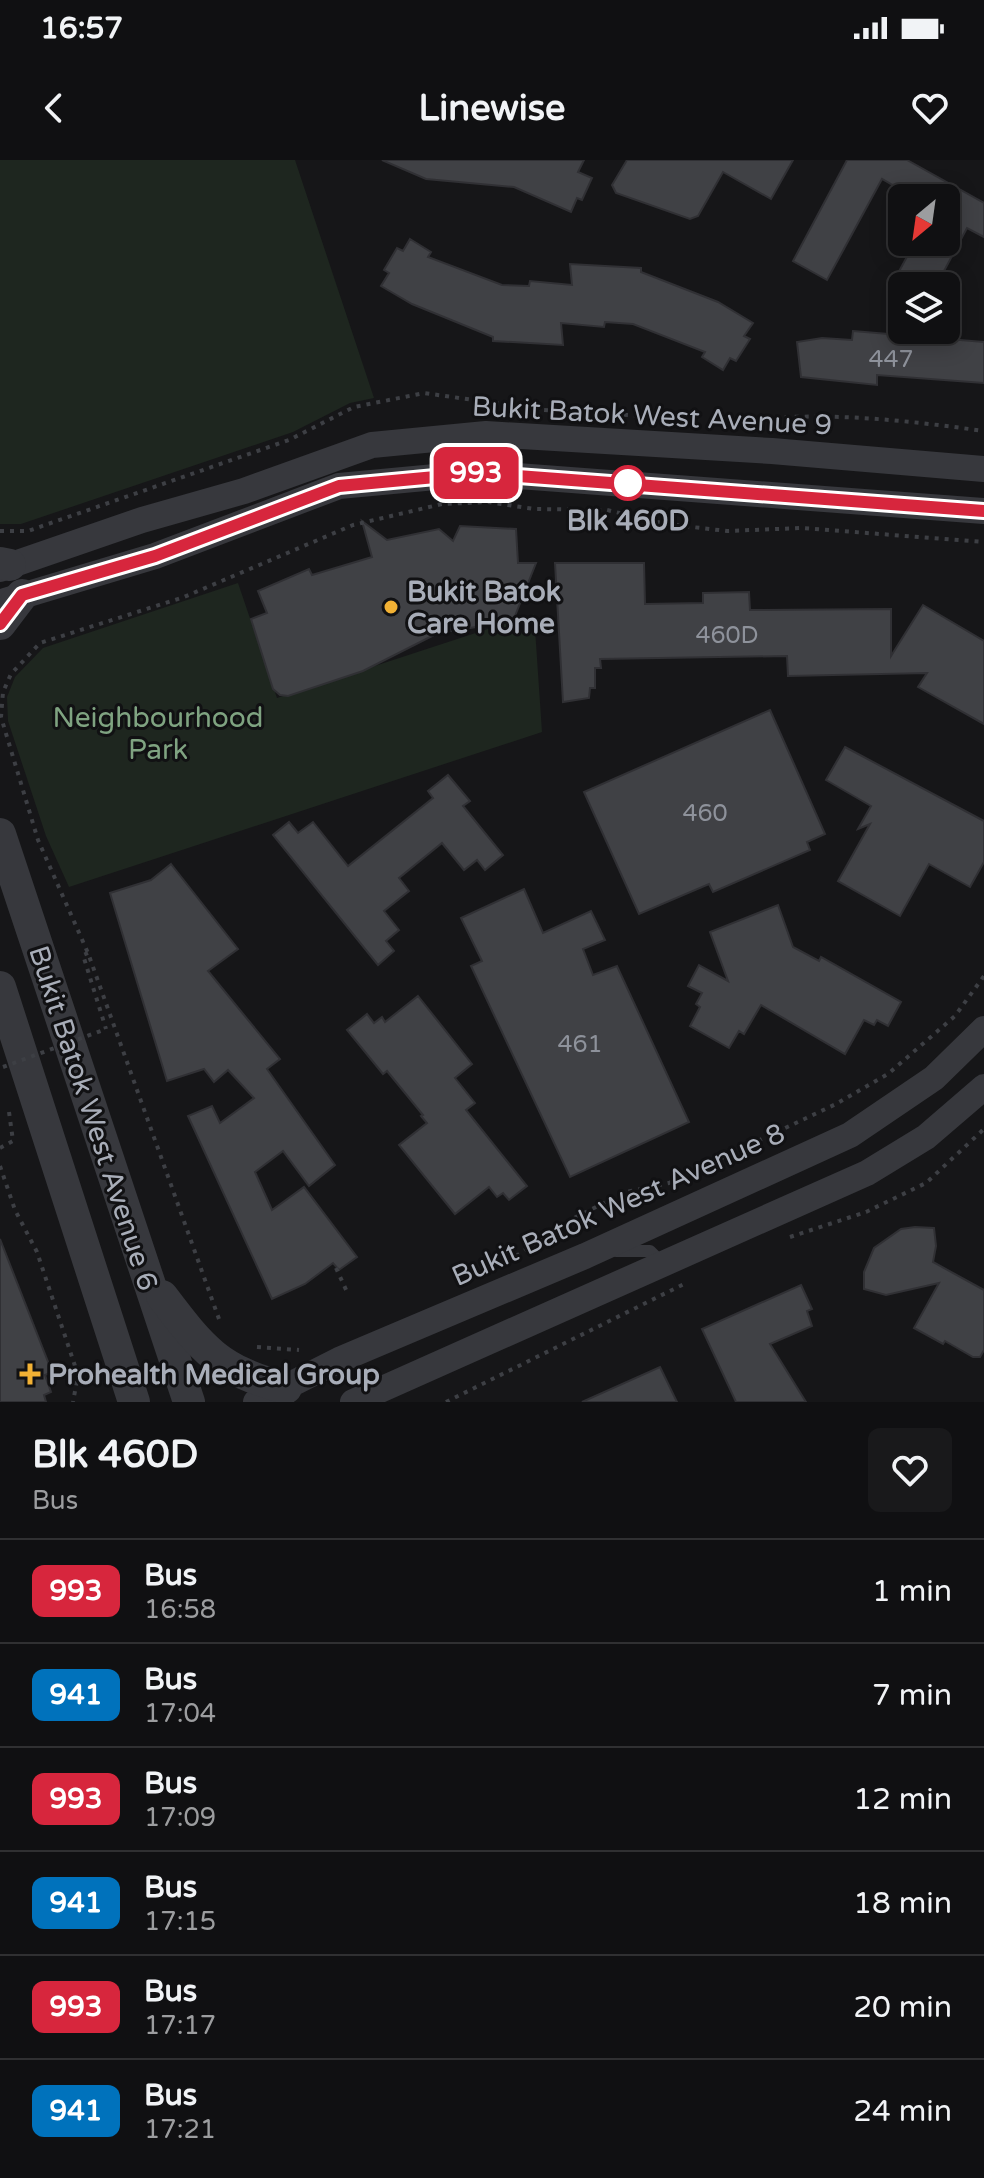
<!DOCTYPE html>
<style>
body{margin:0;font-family:"Varela Round",sans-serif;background:#19191b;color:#f1f3f6;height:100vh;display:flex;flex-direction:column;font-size:30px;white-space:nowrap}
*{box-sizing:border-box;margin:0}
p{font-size:26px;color:#9c9d9f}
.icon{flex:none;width:44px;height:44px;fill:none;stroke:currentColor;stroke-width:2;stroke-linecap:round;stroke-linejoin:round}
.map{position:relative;height:1242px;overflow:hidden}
.panel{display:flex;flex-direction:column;background:#101012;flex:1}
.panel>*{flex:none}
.badge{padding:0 16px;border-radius:12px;font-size:28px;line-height:52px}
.needle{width:52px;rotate:209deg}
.tools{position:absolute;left:888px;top:24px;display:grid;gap:16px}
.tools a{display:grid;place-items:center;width:72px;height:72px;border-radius:12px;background:#101012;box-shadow:0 4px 20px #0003,0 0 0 2px #303032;font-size:40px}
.map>.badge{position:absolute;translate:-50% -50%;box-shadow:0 0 0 4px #fff}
.round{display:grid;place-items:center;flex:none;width:84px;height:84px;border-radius:12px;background:#19191b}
.headline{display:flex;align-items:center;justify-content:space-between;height:136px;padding:0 32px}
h1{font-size:38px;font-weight:700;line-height:60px}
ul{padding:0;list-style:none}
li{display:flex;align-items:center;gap:24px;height:104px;padding:0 32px;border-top:2px solid #303032}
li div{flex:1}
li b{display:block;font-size:30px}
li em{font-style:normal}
li .badge{min-width:88px;font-weight:700;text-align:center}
.status{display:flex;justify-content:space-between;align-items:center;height:56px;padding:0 40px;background:#101012;direction:ltr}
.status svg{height:22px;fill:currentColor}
header{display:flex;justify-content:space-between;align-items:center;height:104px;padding:0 32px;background:#101012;font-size:36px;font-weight:700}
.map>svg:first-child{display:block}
.green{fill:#1e261f}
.building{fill:#404145;stroke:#303034;stroke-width:2}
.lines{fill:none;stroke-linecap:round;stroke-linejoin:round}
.path{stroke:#3d3f44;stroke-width:4;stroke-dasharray:4 6;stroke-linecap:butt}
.service{stroke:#37383d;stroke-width:12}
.minor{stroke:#37383d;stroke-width:26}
.tertiary{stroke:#37383d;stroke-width:32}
.path-bridge{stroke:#3d3f44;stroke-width:4;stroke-dasharray:4 6;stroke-linecap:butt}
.line-casing{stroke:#fff;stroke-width:18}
.line{stroke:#d7263d;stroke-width:12}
.stop-dot{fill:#fff;stroke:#d7263d;stroke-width:4}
.poi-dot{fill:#f2b134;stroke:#111113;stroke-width:3}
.labels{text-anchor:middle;stroke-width:6;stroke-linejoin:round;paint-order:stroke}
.number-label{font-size:24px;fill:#8e929b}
.street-label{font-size:28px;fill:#a8adb8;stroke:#111113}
.stop-label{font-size:28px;font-weight:bold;fill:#a8adb8;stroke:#111113}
.poi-label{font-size:28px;font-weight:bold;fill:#a8adb8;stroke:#111113;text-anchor:start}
.park-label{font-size:28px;fill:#7fa381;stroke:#111113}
</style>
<div class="status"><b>16:57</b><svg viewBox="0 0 49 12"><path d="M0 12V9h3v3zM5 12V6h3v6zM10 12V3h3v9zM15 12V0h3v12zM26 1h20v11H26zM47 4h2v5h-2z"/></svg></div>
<header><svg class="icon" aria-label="back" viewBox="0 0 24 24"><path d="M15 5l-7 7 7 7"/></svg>Linewise<svg class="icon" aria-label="heart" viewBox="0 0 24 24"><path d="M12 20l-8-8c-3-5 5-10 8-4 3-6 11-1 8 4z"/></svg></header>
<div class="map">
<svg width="984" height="1242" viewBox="0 0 984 1242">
<rect width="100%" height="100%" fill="#161618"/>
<!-- green -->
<g class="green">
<polygon points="0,0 295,0 374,238 350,243 293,272 21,364 0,364"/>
<polygon points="238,423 277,538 534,454 542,572 69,727 46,676 8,561 7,537 15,517 43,488"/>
</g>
<!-- building -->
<g class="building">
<polygon points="382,0 584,0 578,12 592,18 582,40 577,38 571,52 514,27 426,19"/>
<polygon points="627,0 793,0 771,39 723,12 698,56 690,59 616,33 612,25"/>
<polygon points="847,0 907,0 984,43 984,77 967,68 936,126 891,126 915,82 946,82 946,38 915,38 882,19 827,120 793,101"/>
<polygon points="410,79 431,92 428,97 502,125 529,126 530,121 572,125 570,104 641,108 641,112 718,142 753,163 744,176 750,179 736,201 730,198 723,210 702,197 705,192 633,164 605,162 604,167 561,163 563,185 493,181 493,177 412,144 381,126 389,113 384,110 397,88 403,91"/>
<polygon points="853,171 984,182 984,223 877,215 877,225 801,217 797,182 822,178 852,180"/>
<polygon points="362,361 387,380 439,369 453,381 460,366 516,369 518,403 536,403 515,456 508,462 438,473 363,511 288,536 280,535 273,529 251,459 267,453 258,431 309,409 312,415 372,397"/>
<polygon points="555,403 644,403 645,444 703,443 703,433 749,432 750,450 891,449 891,496 923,445 984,481 984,564 918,527 927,513 788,516 787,496 600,499 601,508 595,508 595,528 590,528 589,538 563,542"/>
<polygon points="770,550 825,674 807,682 810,690 713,732 709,724 639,754 584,632"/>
<polygon points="845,587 984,661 984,702 970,727 929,704 900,756 838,721 870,664 858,669 871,646 826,620"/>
<polygon points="448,615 470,641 463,646 503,695 485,710 477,700 464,710 442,683 399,718 409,731 384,751 399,770 386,781 394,791 378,805 273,675 289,662 298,673 313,662 348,706 433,638 428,631"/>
<polygon points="171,704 238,789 208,811 280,899 267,909 335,1005 309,1026 283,991 255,1012 272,1050 304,1027 357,1097 339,1110 333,1103 305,1124 272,1139 188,956 212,946 220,963 254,938 228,910 214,922 204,909 167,921 110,733 151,720"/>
<polygon points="524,729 543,773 591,751 605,780 583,789 593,815 617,806 689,962 570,1017 471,806 482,801 461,758"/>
<polygon points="778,745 793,787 819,801 821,797 901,842 888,866 877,860 874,865 864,860 845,894 761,845 744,874 739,871 729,888 690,866 700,847 696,844 702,833 688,826 699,805 728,821 710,772"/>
<polygon points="418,836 472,904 455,918 475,943 466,950 527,1026 509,1040 503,1033 497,1037 489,1027 455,1054 399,985 427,963 421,956 423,955 387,911 383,914 347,870 367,854 374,863 382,857 385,862"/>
<polygon points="915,1067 934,1068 936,1086 933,1102 984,1130 984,1190 980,1197 973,1197 945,1181 943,1184 914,1168 939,1123 886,1135 864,1129 864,1112 874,1088 901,1069"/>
<polygon points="0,1079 52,1212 45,1215 51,1232 44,1235 46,1242 0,1242"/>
<polygon points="801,1125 812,1149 807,1151 812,1166 770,1184 806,1242 736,1242 702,1169"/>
<polygon points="660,1207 677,1242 582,1242"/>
</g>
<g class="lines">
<!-- path -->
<g class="path">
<path d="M 735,262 C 816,250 904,260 984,271"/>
<polyline points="0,371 28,371 289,280 354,247 424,233 544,250 659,257"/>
<polyline points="88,793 83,795 106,869"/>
<polyline points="0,988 13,981 9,952"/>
<polyline points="0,1006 15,1050 37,1092 78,1215 73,1242"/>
<polyline points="790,1077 866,1052 926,1023 984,969"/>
<polyline points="516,1096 576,1057 626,1032 669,1023 836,944 888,914 955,856 984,816"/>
<polyline points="336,1108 348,1134"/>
<polyline points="219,1159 88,793 38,680 1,557 3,532 11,514 40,483 184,437 353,365 442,344 488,342 534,349 607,350 666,364 727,371 802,368 984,382"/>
<polyline points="257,1187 299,1190"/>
<polyline points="446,1242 684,1124"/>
</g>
<!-- service -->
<polyline class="service" points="616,1091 650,1091 664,1105"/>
<!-- minor -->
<g class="minor">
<polyline points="0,409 142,360 244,331 372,285 486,274 772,291 984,309"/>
<polyline points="5,441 155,396 339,326 478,313 984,351"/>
<polyline points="256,1242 339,1200 585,1096 850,975 934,918 984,869"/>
<polyline points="353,1242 867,1013 926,977 984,927"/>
</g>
<!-- tertiary -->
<g class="tertiary">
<polyline points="0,403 10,405"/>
<polyline points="0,464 22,435"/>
<polyline points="0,674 189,1242"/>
<polyline points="0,827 134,1242"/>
<path d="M 162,1136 C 203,1190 218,1210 286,1228"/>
</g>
<!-- path-bridge -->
<polyline class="path-bridge" points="3,907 106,869"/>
</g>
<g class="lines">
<!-- line casing -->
<g class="line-casing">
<polyline id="line" points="0,464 22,435 155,396 339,326 478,313 984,351"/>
</g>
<!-- line -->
<use href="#line" class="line"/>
</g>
<!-- markers -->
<circle class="stop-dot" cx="628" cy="323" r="16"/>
<g class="poi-dot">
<circle cx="391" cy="447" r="8"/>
<path d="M26 1202h8v8h8v8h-8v8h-8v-8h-8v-8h8z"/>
</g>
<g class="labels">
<!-- number labels -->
<g class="number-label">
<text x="891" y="207">447</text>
<text x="727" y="483">460D</text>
<text x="705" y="661">460</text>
<text x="580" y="892">461</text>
</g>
<!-- street labels -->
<g class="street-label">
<text transform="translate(652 255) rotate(3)" y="10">Bukit Batok West Avenue 9</text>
<text transform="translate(94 958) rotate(72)" y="10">Bukit Batok West Avenue 6</text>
<text transform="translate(618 1044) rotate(-24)" y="10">Bukit Batok West Avenue 8</text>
</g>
<!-- stop labels -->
<g class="stop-label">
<text x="628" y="370">Blk 460D</text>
</g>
<!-- poi labels -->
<g class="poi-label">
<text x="407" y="441">Bukit Batok<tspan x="407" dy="32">Care Home</tspan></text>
<text x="48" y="1224">Prohealth Medical Group</text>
</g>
<!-- park labels -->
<g class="park-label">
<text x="158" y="567">Neighbourhood<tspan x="158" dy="32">Park</tspan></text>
</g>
</g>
</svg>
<div class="tools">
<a><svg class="needle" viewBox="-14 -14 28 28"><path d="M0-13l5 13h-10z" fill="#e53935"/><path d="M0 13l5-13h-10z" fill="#9c9d9f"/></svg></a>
<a><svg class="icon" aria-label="layers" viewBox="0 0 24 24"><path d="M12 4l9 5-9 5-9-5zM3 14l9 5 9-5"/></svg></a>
</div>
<b class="badge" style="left:476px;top:313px;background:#d7263d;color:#fff">993</b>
</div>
<section class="panel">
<div class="headline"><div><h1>Blk 460D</h1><p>Bus</p></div><a class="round"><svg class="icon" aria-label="heart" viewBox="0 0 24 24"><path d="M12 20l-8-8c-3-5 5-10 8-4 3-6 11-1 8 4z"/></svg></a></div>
<ul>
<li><span class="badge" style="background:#d7263d;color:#fff">993</span><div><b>Bus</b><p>16:58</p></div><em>1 min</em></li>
<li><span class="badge" style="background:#0072bc;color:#fff">941</span><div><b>Bus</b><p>17:04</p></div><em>7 min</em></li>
<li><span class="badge" style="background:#d7263d;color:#fff">993</span><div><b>Bus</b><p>17:09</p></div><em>12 min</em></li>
<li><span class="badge" style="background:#0072bc;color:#fff">941</span><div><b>Bus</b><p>17:15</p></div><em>18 min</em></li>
<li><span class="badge" style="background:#d7263d;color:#fff">993</span><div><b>Bus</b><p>17:17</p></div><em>20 min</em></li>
<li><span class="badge" style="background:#0072bc;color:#fff">941</span><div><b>Bus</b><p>17:21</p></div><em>24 min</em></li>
</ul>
</section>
